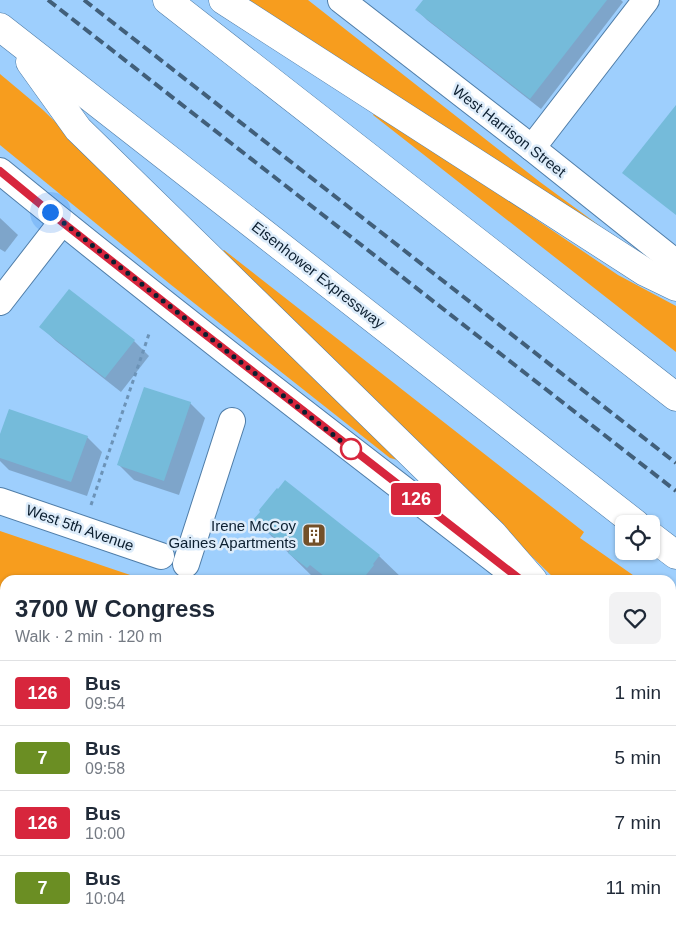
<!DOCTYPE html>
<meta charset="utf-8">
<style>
body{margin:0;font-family:Arial,sans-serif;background:#f2f2f3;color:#1f2937;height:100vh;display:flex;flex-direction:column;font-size:19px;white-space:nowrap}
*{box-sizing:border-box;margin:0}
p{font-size:16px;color:#747a83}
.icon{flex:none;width:28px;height:28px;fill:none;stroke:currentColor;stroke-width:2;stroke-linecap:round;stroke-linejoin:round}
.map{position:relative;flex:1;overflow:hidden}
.details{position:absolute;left:0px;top:575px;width:676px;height:356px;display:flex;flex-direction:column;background:#fff;border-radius:15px 15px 0 0;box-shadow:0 1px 4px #0004}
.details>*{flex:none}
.badge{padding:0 10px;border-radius:4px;font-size:18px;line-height:32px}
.tools{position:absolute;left:615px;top:515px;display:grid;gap:10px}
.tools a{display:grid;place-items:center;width:45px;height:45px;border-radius:8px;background:#fff;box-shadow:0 1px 4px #0004;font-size:25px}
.you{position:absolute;width:25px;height:25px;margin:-12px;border:4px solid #fff;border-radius:50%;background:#1a73e8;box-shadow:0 0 0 8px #1a73e833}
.map>.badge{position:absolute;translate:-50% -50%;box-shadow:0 0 0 2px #fff}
.round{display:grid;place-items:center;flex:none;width:52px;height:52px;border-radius:8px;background:#f2f2f3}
.overview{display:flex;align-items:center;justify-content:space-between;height:85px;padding:0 15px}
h1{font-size:24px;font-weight:700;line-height:38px}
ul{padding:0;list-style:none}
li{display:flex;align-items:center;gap:15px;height:65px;padding:0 15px;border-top:1px solid #e0e1e3}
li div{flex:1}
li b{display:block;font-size:19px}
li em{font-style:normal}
li .badge{min-width:55px;font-weight:700;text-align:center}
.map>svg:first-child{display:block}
.green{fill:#f79d1e}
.shadow{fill:#0003}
.building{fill:#75bbda}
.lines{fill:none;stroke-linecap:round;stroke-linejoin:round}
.minor-casing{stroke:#4f7da8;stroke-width:28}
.highway-casing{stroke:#4f7da8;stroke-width:29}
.path{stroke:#6c93b7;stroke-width:3;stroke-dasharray:4 4;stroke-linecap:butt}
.minor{stroke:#fff;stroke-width:26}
.highway{stroke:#fff;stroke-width:28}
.rail{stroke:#415f7a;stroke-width:4;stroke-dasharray:10 5;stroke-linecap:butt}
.line-casing{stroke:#fff;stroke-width:11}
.line{stroke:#d7263d;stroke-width:8}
.walk{stroke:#0c1f30;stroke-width:5;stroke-dasharray:0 9}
.stop-dot{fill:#fff;stroke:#d7263d;stroke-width:2.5}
.labels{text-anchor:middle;stroke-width:5;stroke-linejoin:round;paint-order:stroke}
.street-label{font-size:15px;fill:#0c1f30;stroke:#ddecfa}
.poi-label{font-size:15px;fill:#0c1f30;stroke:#ddecfa;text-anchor:end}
</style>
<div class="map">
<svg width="676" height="931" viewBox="0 0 676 931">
<rect width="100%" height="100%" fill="#9ecffd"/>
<!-- green -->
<g class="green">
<polygon points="246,0 308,0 540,182 608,232"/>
<polygon points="0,74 43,110 409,463 390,458 170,284 0,145"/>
<polygon points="377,110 488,185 531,216 618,275 676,306 676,352 373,115"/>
<polygon points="224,250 584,532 580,538 640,580 556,580 480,506 222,252"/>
<polygon points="0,531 145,580 5,580 5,926 498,926 496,931 0,931"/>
<polygon points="671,602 676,605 676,655 671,660"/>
<polygon points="676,744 676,931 531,931 533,926 671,926 671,748"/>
</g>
<!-- shadow -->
<g class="shadow">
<polygon points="424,0 621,0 623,2 541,109 427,20 417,10"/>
<polygon points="0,218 18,235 5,252 0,249"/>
<polygon points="41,327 134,341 149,356 121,392 56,341"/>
<polygon points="190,403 205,418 179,495 134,480 119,465"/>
<polygon points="87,437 102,452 87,496 9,470 0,461 0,438"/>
<polygon points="255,520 379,556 404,580 316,580"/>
</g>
<!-- building -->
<g class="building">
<polygon points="423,0 607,0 530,99 415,10"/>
<polygon points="676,105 676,215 622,173"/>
<polygon points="69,289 135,340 105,378 39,327"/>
<polygon points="144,387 191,402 164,481 117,465"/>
<polygon points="9,409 88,436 71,482 0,458 0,434"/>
<polygon points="285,480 380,555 373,564 374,565 362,580 329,580 310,565 307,568 288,553 290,550 253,520 260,512 259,510 277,488 278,489"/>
</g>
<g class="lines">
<!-- minor casing -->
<g class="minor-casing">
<g id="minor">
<polyline points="341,0 532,148 676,263"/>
<polyline points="532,148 646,0"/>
<path d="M 0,171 C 171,311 346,445 521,580"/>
<polyline points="0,302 62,222"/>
<polyline points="0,501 161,556"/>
<polyline points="186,564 232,421"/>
<polyline points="671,711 676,705"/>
<polyline points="518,931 520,926"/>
</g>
</g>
<!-- highway casing -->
<g class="highway-casing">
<g id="highway">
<polyline points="167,0 676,397"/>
<polyline points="223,0 645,272 676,287"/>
<polyline points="0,27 636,524"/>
<polyline points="30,62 78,129 493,534 533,580"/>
<polyline points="651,536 676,555"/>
</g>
</g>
<!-- path -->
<g class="path">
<polyline points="91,505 150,331"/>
<polyline points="0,641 5,643"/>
<polyline points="340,926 342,931"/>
<polyline points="430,931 437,926"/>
</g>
<!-- minor -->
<use href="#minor" class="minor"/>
<!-- highway -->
<use href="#highway" class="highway"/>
<!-- rail -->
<g class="rail">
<polyline points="48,0 676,491"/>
<polyline points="84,0 676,463"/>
</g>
</g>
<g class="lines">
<!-- line casing -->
<g class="line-casing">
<polyline id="line" points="0,171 62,222 170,307 521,580"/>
</g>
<!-- line -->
<use href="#line" class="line"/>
<!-- walk -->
<polyline class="walk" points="50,212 355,452 351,449"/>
</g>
<!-- icons -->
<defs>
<g id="building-square" transform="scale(1.25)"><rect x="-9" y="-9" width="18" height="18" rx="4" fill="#735029" stroke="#ddecfa"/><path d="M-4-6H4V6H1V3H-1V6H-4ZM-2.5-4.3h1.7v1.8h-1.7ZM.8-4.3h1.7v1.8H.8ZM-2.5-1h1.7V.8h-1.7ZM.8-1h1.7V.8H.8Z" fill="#fff"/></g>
</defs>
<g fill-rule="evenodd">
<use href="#building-square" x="314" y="535"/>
</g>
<!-- markers -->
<circle class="stop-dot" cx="351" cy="449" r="10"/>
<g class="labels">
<!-- street labels -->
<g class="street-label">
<text transform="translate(509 131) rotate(38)" y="5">West Harrison Street</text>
<text transform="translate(318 275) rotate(38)" y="5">Eisenhower Expressway</text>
<text transform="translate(80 528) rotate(19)" y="5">West 5th Avenue</text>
</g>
<!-- poi labels -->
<g class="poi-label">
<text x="296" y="531">Irene McCoy<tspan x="296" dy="17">Gaines Apartments</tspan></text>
</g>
</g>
</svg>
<div class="tools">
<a><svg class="icon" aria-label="locate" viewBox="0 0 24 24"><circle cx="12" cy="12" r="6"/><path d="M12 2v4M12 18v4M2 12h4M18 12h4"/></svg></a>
</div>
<div class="you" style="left:50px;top:212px"></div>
<b class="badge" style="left:416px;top:499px;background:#d7263d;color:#fff">126</b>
<section class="details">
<div class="overview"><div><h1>3700 W Congress</h1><p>Walk · 2 min · 120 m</p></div><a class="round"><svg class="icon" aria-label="heart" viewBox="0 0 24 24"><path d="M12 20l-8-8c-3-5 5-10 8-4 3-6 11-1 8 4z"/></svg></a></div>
<ul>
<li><span class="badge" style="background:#d7263d;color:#fff">126</span><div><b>Bus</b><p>09:54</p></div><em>1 min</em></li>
<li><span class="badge" style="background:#6b8e23;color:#fff">7</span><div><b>Bus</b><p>09:58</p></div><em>5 min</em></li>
<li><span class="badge" style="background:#d7263d;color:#fff">126</span><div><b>Bus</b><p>10:00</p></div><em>7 min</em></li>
<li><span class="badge" style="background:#6b8e23;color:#fff">7</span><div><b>Bus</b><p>10:04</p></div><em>11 min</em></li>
</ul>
</section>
</div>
